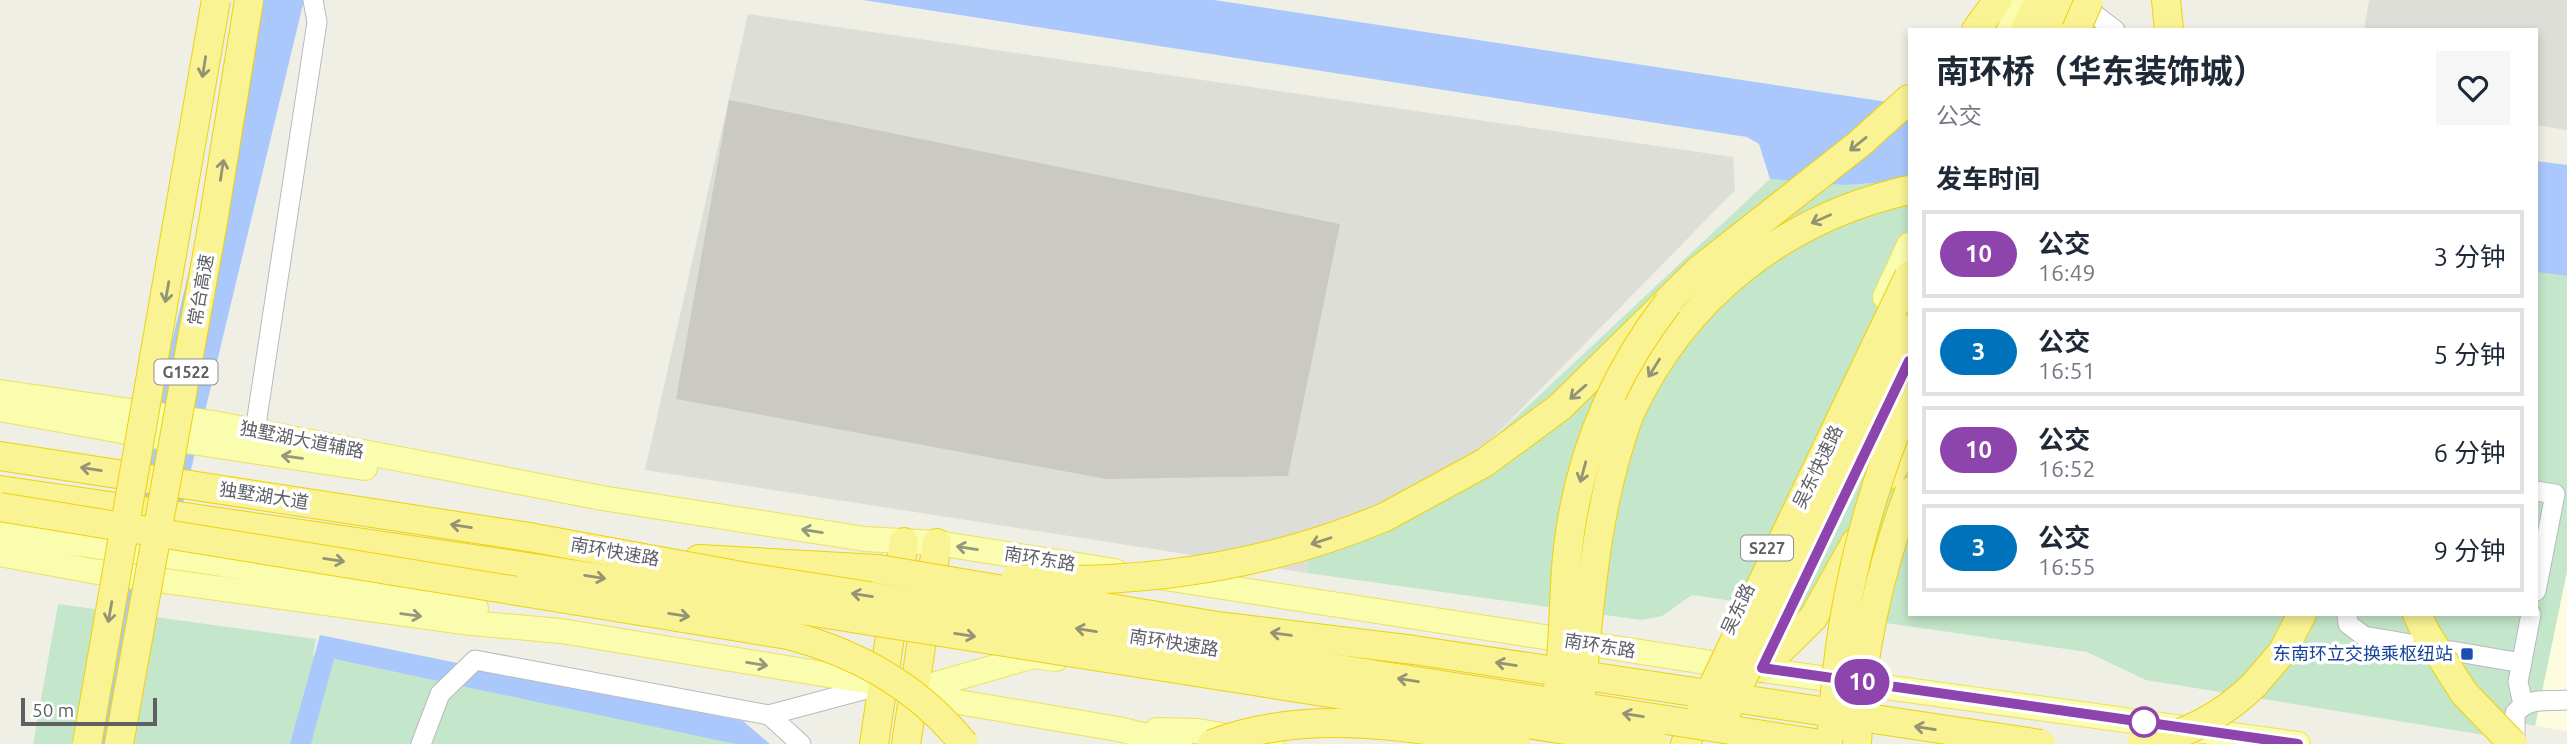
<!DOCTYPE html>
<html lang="zh">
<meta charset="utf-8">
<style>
body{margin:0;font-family:Ubuntu,"Noto Sans SC",sans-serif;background:#f6f6f7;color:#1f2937;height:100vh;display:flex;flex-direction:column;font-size:26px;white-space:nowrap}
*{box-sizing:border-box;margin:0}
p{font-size:23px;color:#747a83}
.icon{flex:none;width:38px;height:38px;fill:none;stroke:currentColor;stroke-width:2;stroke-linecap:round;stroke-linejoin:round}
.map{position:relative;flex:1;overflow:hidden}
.sheet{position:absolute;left:1908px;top:28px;width:630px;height:588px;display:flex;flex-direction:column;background:#fff;border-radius:0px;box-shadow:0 4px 10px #0003}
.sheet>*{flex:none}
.badge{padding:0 14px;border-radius:23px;font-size:24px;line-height:46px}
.scale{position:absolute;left:21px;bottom:18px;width:136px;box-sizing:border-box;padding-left:7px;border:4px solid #5e6066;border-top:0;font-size:19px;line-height:24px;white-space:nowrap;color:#5e6066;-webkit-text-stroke:5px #fff;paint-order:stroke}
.map>.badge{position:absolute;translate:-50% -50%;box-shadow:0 0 0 4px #fff}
h2{padding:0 28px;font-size:26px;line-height:63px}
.round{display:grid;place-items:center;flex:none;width:74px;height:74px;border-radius:0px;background:#f6f6f7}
.head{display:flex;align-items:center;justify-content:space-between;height:119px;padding:0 28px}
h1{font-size:33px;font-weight:700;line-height:52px}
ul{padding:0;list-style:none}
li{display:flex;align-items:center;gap:21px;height:88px;margin:0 14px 10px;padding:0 14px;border:4px solid #e0e1e3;border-radius:0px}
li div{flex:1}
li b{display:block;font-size:26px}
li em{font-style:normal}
li .badge{min-width:77px;font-weight:700;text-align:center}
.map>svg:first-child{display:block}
.commercial{fill:#fdfcde}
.industrial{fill:#deded8}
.green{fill:#c4e6ca}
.water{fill:#aac8fc}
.building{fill:#cbcac2}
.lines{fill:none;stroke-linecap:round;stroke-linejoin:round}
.minor-casing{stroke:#b8babf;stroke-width:21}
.major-casing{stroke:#ede162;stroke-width:26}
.highway-casing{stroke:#eed208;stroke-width:30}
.minor{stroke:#fff;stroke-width:19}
.major{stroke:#fafcae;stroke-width:24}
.highway{stroke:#f9f393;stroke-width:28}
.highway-bridge-casing{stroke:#eed208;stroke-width:30;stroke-linecap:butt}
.highway-bridge{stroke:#f9f393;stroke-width:28}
.oneway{stroke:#949376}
.oneway2{stroke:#95977f}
.line-casing{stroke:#fff;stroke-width:16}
.line{stroke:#8e44ad;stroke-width:10}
.transit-dot{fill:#1a4fb4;stroke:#fff;stroke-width:2.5}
.stop-dot{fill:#fff;stroke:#8e44ad;stroke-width:3.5}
.labels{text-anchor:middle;stroke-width:7;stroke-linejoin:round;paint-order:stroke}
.shield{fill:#fff;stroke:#8e9094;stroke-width:2}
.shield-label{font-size:16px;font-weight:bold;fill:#5e6066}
.street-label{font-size:18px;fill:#5e6066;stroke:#fff}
.transit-label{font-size:18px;fill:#164399;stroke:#fff;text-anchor:end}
</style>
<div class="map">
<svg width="2567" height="744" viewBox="0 0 2567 744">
<rect width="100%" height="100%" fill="#efefe6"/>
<!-- commercial -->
<polygon class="commercial" points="2567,571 2567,731 2535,726"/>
<!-- industrial -->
<g class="industrial">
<polygon points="2369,0 2567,0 2567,130 2536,125 2536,30 2364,30"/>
<polygon points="748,14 1733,157 1735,190 1480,451 1407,492 1310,532 1307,573 645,470"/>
</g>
<!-- green -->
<g class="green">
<polygon points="1770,179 1843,185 1909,181 1909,614 2536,614 2536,272 2567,276 2567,571 2535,726 2490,716 2485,735 2146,680 2087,652 1692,595 1662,616 1641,620 1307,573 1310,532 1407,492 1480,451"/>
<polygon points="58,604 316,639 313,655 747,744 33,744"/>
</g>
<!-- water -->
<g class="water">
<polygon points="255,0 304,0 125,744 74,744"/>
<polygon points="863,0 1214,0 1881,101 1909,101 1909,181 1843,185 1770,179 1759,144 1747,137"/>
<polygon points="2536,161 2567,165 2567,276 2536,272"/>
<polygon points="320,635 743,721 770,744 736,744 334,659 311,744 290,744"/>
</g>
<!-- building -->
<polygon class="building" points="729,100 1340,224 1288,476 1106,479 676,399"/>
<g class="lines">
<!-- minor casing -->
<g class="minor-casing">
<g id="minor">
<polyline points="2077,1 2115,30"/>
<polyline points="255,431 317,22 313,0"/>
<polyline points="2536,491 2555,494 2536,591"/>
<polyline points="2347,614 2348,624 2364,636 2522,663"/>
<polyline points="2523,704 2518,682 2531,614"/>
<polyline points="769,715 801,744"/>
<polyline points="421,744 440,694 475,660 769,715 881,685"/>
<path d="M 2515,744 L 2515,713 C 2531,696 2546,702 2567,700"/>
</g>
</g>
<!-- major casing -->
<g class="major-casing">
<g id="major">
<polyline points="2009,30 2023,0"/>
<polyline points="1885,297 1909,245"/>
<polyline points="0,392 213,423 602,498 865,539 937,543 1115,571"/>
<polyline points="0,409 133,433 365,468"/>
<polyline points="0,533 203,561 476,608"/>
<polyline points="0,554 92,571 471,623 561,631 884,684 958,702 1118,729 1180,744"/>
<polyline points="1165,578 1712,663 2298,744"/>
<polyline points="915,690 1023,659 1035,656 1056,659"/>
<polyline points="1157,730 1198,731 1272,744"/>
</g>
</g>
<!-- highway casing -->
<g class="highway-casing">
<g id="highway">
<polyline points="2166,0 2169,30"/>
<polyline points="1976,30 1998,0"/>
<polyline points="2025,30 2039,0"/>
<polyline points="2051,30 2065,0"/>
<path d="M 1630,413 C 1685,296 1784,218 1909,190"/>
<polyline points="0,456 529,537"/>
<polyline points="1890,475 1909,437"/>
<polyline points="0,490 527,567"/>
<polyline points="1385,517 1484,463 1560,407 1699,270 1859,144 1909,99"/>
<polyline points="699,559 878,569"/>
<polyline points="2417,614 2426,633"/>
<polyline points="1762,668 1813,618 1855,543"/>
<polyline points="2254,685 2283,651 2302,614"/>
<polyline points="874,744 904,542"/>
<polyline points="906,744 937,543"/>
<polyline points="1685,744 1690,734"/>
</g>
</g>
<!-- minor -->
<use href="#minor" class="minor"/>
<!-- major -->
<use href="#major" class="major"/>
<!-- highway -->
<use href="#highway" class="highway"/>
<!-- highway-bridge casing -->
<g class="highway-bridge-casing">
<g id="highway-bridge">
<polyline points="2076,30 2089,0"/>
<path d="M 0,507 L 788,635 C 857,653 919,688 964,744"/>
<polyline points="529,537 747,577 1821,744"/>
<polyline points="527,567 1655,744"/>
<polyline points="878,569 1217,626 1414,650 2041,744"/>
<path d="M 1015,579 C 1142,585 1268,566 1385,517"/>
<polyline points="2426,633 2464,693 2513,744"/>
<path d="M 1558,689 C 1564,645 1563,601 1567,557 C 1576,463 1611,377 1668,303"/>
<path d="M 1581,695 C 1590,598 1596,504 1630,413"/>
<polyline points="1702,709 1909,276"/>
<polyline points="1725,715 1909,329"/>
<path d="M 1832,731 C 1838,617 1864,504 1909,399"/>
<polyline points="87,744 216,0"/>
<polyline points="119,744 213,222 249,0"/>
<path d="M 1212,744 C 1310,706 1415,728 1516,744"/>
<path d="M 1857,744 C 1860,660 1879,570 1909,492"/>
<path d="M 2141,744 C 2184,736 2222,716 2254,685"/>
</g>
</g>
<!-- highway-bridge -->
<use href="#highway-bridge" class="highway-bridge"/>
</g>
<!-- one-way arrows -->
<defs><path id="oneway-shaft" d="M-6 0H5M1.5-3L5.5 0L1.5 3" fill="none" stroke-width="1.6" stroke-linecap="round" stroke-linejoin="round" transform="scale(1.75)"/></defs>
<g class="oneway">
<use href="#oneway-shaft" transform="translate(204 67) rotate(99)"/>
<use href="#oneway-shaft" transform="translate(1858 144) rotate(141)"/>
<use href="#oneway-shaft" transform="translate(222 170) rotate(-81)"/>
<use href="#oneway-shaft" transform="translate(1821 219) rotate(156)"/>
<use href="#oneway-shaft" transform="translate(167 292) rotate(100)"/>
<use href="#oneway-shaft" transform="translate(1654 368) rotate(122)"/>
<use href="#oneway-shaft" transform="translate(1578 392) rotate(139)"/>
<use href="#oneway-shaft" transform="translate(91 469) rotate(-171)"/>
<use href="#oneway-shaft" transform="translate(1583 472) rotate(105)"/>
<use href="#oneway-shaft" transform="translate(461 526) rotate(-171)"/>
<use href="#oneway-shaft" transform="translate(1321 541) rotate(162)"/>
<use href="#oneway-shaft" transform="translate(334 560) rotate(9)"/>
<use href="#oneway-shaft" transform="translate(595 577) rotate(9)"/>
<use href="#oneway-shaft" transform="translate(862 595) rotate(-171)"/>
<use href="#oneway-shaft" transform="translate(110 612) rotate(100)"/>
<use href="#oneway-shaft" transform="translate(679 615) rotate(9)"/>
<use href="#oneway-shaft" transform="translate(1086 630) rotate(-171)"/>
<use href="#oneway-shaft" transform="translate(1281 634) rotate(-173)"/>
<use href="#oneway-shaft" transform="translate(965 635) rotate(9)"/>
<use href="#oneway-shaft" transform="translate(1506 664) rotate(-171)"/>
<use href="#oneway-shaft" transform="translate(1408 680) rotate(-171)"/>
<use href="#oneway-shaft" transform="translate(1633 715) rotate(-171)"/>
<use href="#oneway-shaft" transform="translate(1925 728) rotate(-171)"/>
</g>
<g class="oneway2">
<use href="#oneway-shaft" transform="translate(292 457) rotate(-172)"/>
<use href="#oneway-shaft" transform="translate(812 531) rotate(-171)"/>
<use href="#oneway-shaft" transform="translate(967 548) rotate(-171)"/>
<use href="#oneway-shaft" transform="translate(411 615) rotate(8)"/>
<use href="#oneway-shaft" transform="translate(757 664) rotate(9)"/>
</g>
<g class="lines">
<!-- line casing -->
<g class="line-casing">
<polyline id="line" points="1909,361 1762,668 2298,744"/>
</g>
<!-- line -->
<use href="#line" class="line"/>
</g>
<!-- markers -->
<rect class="transit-dot" x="2460" y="647" width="14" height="14" rx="3.5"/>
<circle class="stop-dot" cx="2144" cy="722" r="14"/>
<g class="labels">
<!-- shield labels -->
<g class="shield">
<rect x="154.5" y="359.5" width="63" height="25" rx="5"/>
<rect x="1741" y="535.5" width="52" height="25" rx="5"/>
</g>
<g class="shield-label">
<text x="186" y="378">G1522</text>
<text x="1767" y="554">S227</text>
</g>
<!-- street labels -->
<g class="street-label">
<text transform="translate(201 290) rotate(-80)" y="6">常台高速</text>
<text transform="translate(302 440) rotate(11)" y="6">独墅湖大道辅路</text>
<text transform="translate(1818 467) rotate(-64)" y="6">吴东快速路</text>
<text transform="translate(264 496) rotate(9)" y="6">独墅湖大道</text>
<text transform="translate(615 552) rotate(10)" y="6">南环快速路</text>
<text transform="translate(1040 559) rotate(9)" y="6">南环东路</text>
<text transform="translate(1738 609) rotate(-65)" y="6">吴东路</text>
<text transform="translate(1174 643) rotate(9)" y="6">南环快速路</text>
<text transform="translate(1600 646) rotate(9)" y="6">南环东路</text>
</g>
<!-- transit labels -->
<g class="transit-label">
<text x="2453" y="660">东南环立交换乘枢纽站</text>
</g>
</g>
</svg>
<div class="scale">50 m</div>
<b class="badge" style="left:1862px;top:682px;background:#8e44ad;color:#fff">10</b>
<section class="sheet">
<div class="head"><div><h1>南环桥（华东装饰城）</h1><p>公交</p></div><a class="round"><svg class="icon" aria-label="heart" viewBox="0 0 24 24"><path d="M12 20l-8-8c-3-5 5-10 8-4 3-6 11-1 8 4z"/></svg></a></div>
<h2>发车时间</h2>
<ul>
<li><span class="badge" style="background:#8e44ad;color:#fff">10</span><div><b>公交</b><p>16:49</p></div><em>3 分钟</em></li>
<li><span class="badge" style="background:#0072bc;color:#fff">3</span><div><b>公交</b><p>16:51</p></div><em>5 分钟</em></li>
<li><span class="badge" style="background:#8e44ad;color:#fff">10</span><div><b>公交</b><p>16:52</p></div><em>6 分钟</em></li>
<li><span class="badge" style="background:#0072bc;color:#fff">3</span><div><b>公交</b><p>16:55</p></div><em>9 分钟</em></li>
</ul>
</section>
</div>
